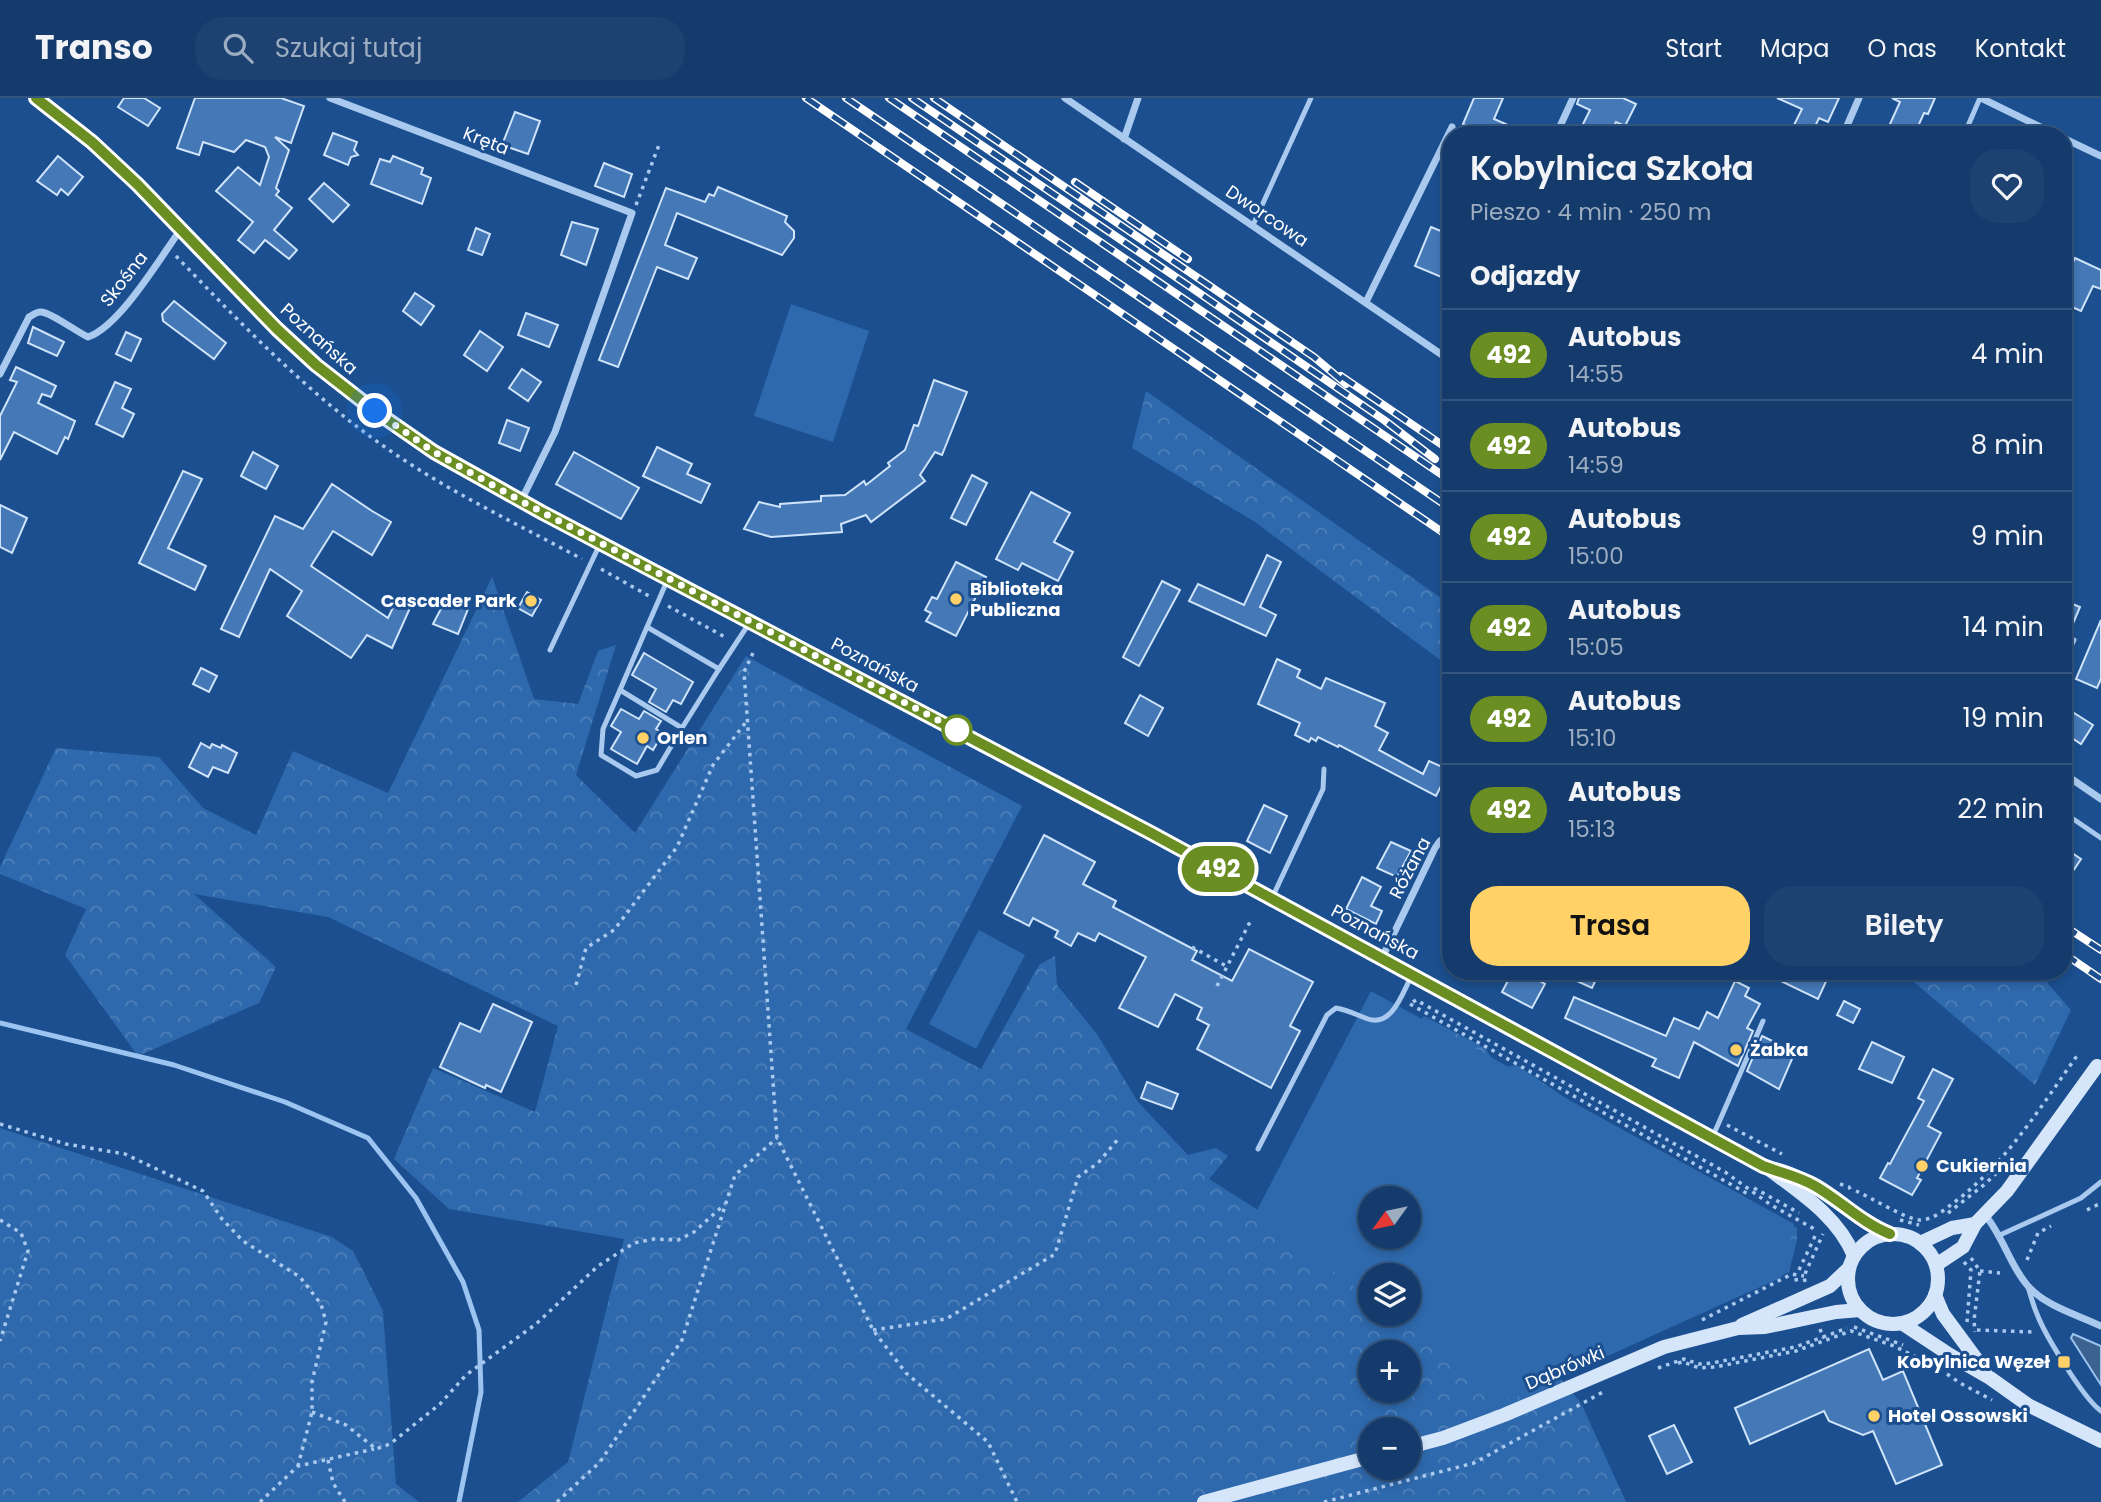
<!DOCTYPE html>
<html lang="pl">
<meta charset="utf-8">
<style>
body{margin:0;font-family:Poppins,sans-serif;background:#1d4271;color:#f1f3f6;height:100vh;display:flex;flex-direction:column;font-size:26px;white-space:nowrap}
*{box-sizing:border-box;margin:0}
p{font-size:23px;color:#9dadc1}
.icon{flex:none;width:38px;height:38px;fill:none;stroke:currentColor;stroke-width:2;stroke-linecap:round;stroke-linejoin:round}
.map{position:relative;flex:1;overflow:hidden}
.details{position:absolute;left:1442px;top:28px;width:630px;height:854px;display:flex;flex-direction:column;background:#143b6b;border-radius:28px;box-shadow:0 4px 10px #0003,0 0 0 2px #33557e}
.details>*{flex:none}
.badge{padding:0 14px;border-radius:23px;font-size:24px;line-height:46px}
.needle{width:46px;rotate:237deg}
.fabs{position:absolute;left:1358px;top:1088px;display:grid;gap:14px}
.fabs a{display:grid;place-items:center;width:63px;height:63px;border-radius:50%;background:#143b6b;box-shadow:0 4px 10px #0003,0 0 0 2px #33557e;font-size:35px}
.you{position:absolute;width:35px;height:35px;margin:-18px;border:5px solid #fff;border-radius:50%;background:#1a73e8;box-shadow:0 0 0 10px #1a73e833}
.map>.badge{position:absolute;translate:-50% -50%;box-shadow:0 0 0 4px #fff}
h2{padding:0 28px;font-size:26px;line-height:63px}
.round{display:grid;place-items:center;flex:none;width:74px;height:74px;border-radius:28px;background:#1d4271}
.head{display:flex;align-items:center;justify-content:space-between;height:119px;padding:0 28px}
h1{font-size:33px;font-weight:600;line-height:52px}
.primary-button{display:flex;gap:14px;margin-top:auto;padding:14px 28px}
.primary-button a{flex:1;height:80px;border-radius:28px;background:#ffd166;color:#111;font-size:28px;font-weight:600;line-height:80px;text-align:center}
.primary-button a+a{background:#1d4271;color:#f1f3f6}
ul{padding:0;list-style:none}
li{display:flex;align-items:center;gap:21px;height:91px;padding:0 28px;border-top:2px solid #33557e}
li div{flex:1}
li b{display:block;font-size:26px}
li em{font-style:normal}
li .badge{min-width:77px;font-weight:700;text-align:center}
header{display:flex;align-items:center;gap:42px;box-sizing:border-box;height:98px;padding:0 35px;background:#143b6b;border-bottom:2px solid #33557e}
header strong{font-size:33px}
nav{display:flex;gap:38px;margin-inline-start:auto;font-size:24px}
.search{width:490px;height:63px;background:#1d4271;display:flex;align-items:center;gap:18px;box-sizing:border-box;padding:0 24px;border-radius:28px;color:#9dadc1;font-size:26px}
.map>svg:first-child{display:block}
.forest{fill:url(#forest-crowns);fill-rule:evenodd}
.pitch{fill:#2e69ad;fill-rule:evenodd}
.water{fill:#3c6290;stroke:#9cc4f0;stroke-width:2}
.lines{fill:none;stroke-linecap:round;stroke-linejoin:round}
.stream{stroke:#9cc4f0;stroke-width:5}
.building{fill:#4478b7;stroke:#cfe3fa;stroke-width:2}
.path{stroke:#a9c9ee;stroke-width:3.5;stroke-dasharray:3.5 5;stroke-linecap:butt}
.lane{stroke:#a9c9ee;stroke-width:5}
.street{stroke:#a9c9ee;stroke-width:7}
.secondary{stroke:#d6e6fa;stroke-width:14}
.rail-casing{stroke:#fff;stroke-width:8}
.rail{stroke:#1b4f8f;stroke-width:5;stroke-dasharray:16;stroke-linecap:butt}
.line-casing{stroke:#fff;stroke-width:16}
.line{stroke:#6b8e23;stroke-width:10}
.walk{stroke:#fff;stroke-width:7;stroke-dasharray:0 12.6}
.poi-dot{fill:#ffd166;stroke:#1b4f8f;stroke-width:2.5}
.stop-dot{fill:#fff;stroke:#6b8e23;stroke-width:3.5}
.labels{text-anchor:middle;stroke-width:6;stroke-linejoin:round;paint-order:stroke}
.street-label{font-size:18px;fill:#fff;stroke:#1b4f8f}
.poi-label{font-size:18px;font-weight:bold;fill:#fff;stroke:#1b4f8f;text-anchor:start}
</style>
<header>
<strong>Transo</strong>
<div class="search"><svg class="icon" aria-label="search" viewBox="0 0 24 24"><circle cx="10" cy="10" r="6"/><path d="M15 15l6 6"/></svg>Szukaj tutaj</div>
<nav><a>Start</a><a>Mapa</a><a>O nas</a><a>Kontakt</a></nav>
</header>
<div class="map">
<svg width="2101" height="1404" viewBox="0 0 2101 1404">
<defs>
<pattern id="forest-crowns" width="20" height="18" patternUnits="userSpaceOnUse" patternTransform="scale(1.75)"><rect width="20" height="18" fill="#2e69ad"/><path d="M2 6a3 3 0 1 1 6 0M12 15a3 3 0 1 1 6 0" fill="none" stroke="#4d80b9"/></pattern>
</defs>
<rect width="100%" height="100%" fill="#1b4f8f"/>
<!-- forest -->
<g class="forest">
<polygon points="1146,293 1451,507 1451,570 1255,424 1132,350"/>
<path d="M 492,479 L 534,601 L 578,606 L 598,553 L 616,547 L 576,677 L 635,735 L 746,558 L 1022,708 L 906,931 L 981,971 L 1039,867 L 1055,858 L 1057,887 L 1097,936 L 1138,1004 L 1188,1057 L 1216,1050 L 1228,1058 L 1209,1081 L 1370,1183 L 1370,1216 L 1409,1216 L 1415,932 L 1424,918 L 1485,950 L 1499,970 L 1517,967 L 1618,1036 L 1703,1079 L 1797,1130 L 1797,1142 L 1789,1174 L 1560,1280 L 1581,1305 L 1626,1404 L 518,1404 L 568,1364 L 624,1141 L 449,1111 L 394,1061 L 433,970 L 535,1014 L 558,928 L 328,819 L 194,796 L 276,869 L 259,905 L 138,958 L 65,857 L 86,811 L 0,776 L 0,769 L 56,650 L 159,659 L 203,710 L 256,737 L 293,653 L 388,695 ZM 1370,1255 L 1409,1255 L 1409,1293 L 1370,1293 ZM 1370,1332 L 1409,1332 L 1409,1370 L 1370,1370 Z"/>
<polygon points="1901,873 2037,873 2071,912 2035,987"/>
<polygon points="0,1030 332,1139 353,1153 383,1213 396,1386 419,1404 0,1404"/>
</g>
<!-- pitch -->
<g class="pitch">
<polygon points="791,206 869,233 833,344 754,318"/>
<polygon points="979,832 1025,857 976,951 929,926"/>
<path d="M 1371,893 L 1794,1126 L 1782,1179 L 1510,1302 L 1392,1216 L 1409,1216 L 1409,1178 L 1370,1178 L 1370,1200 L 1255,1116 ZM 1370,1101 L 1409,1101 L 1409,1139 L 1370,1139 Z"/>
</g>
<!-- water -->
<polygon class="water" points="2073,1236 2101,1248 2101,1287 2071,1240"/>
<g class="lines">
<!-- stream -->
<polyline class="stream" points="0,925 174,967 285,1004 368,1040 416,1100 463,1184 479,1232 481,1294 459,1404"/>
</g>
<!-- building -->
<g class="building">
<polygon points="124,0 144,0 160,10 148,28 118,9"/>
<polygon points="195,0 281,0 304,8 291,45 275,39 289,52 276,90 279,93 276,97 292,110 274,132 297,152 289,161 265,142 254,155 238,142 253,124 216,93 238,69 260,87 269,59 265,49 246,42 234,54 203,44 199,57 177,50"/>
<polygon points="1474,0 1503,0 1494,21 1531,37 1489,37 1463,26"/>
<polygon points="1579,0 1623,0 1636,6 1625,28 1616,24 1610,37 1601,37 1582,28 1590,12 1577,6"/>
<polygon points="1777,0 1839,0 1828,24 1819,20 1812,35 1794,27 1802,11"/>
<polygon points="1892,0 1935,0 1928,16 1924,15 1916,33 1905,28 1900,37 1885,37 1900,4"/>
<polygon points="515,14 540,23 528,56 502,47"/>
<polygon points="333,35 357,44 354,52 358,57 351,59 348,67 324,57"/>
<polygon points="58,58 83,79 68,97 61,91 57,97 37,83"/>
<polygon points="393,58 423,70 421,76 431,80 422,106 371,86 380,61 390,64"/>
<polygon points="604,65 632,76 624,99 595,88"/>
<polygon points="324,85 349,107 333,124 309,101"/>
<polygon points="718,89 787,118 785,124 794,133 794,140 782,157 677,115 665,147 697,160 688,181 657,169 618,269 599,262 666,90 705,104 709,96 714,98"/>
<polygon points="572,124 598,131 586,167 561,157"/>
<polygon points="1431,129 1451,137 1451,183 1415,168"/>
<polygon points="476,130 490,136 482,157 468,152"/>
<polygon points="2075,160 2101,172 2101,191 2093,188 2081,213 2063,205 2063,186"/>
<polygon points="415,195 434,208 421,227 403,213"/>
<polygon points="174,203 226,245 214,261 163,223 162,216"/>
<polygon points="526,215 558,227 549,249 518,237"/>
<polygon points="33,229 64,244 57,258 28,245"/>
<polygon points="480,233 503,249 487,273 464,257"/>
<polygon points="126,234 141,241 131,263 116,256"/>
<polygon points="16,269 56,288 51,299 42,296 38,305 75,323 68,341 65,339 57,356 14,334 0,362 0,318 17,284 10,282"/>
<polygon points="522,271 541,284 528,303 509,290"/>
<polygon points="934,282 967,294 942,357 935,354 920,377 925,383 871,424 866,417 841,426 842,434 771,439 744,431 759,404 780,409 780,406 821,403 821,398 845,397 864,383 866,387 890,368 888,365 905,352 914,327 918,328"/>
<polygon points="115,284 131,291 122,310 134,316 123,339 96,326"/>
<polygon points="507,322 529,330 520,353 499,345"/>
<polygon points="657,349 692,366 687,376 710,386 701,405 643,378"/>
<polygon points="253,354 278,368 266,391 241,378"/>
<polygon points="574,354 639,390 621,421 556,386"/>
<polygon points="183,373 202,381 168,450 206,468 195,492 139,465"/>
<polygon points="972,377 987,385 966,427 951,420"/>
<polygon points="332,386 372,413 391,424 372,457 333,433 311,468 388,520 396,503 410,510 392,550 367,537 351,560 287,518 302,493 270,471 239,539 221,531 275,418 303,431"/>
<polygon points="1031,394 1070,415 1054,444 1073,454 1058,483 1022,465 1018,472 996,461"/>
<polygon points="0,407 27,420 12,455 0,449"/>
<polygon points="1267,457 1281,464 1260,509 1276,517 1266,538 1189,503 1198,486 1244,507"/>
<polygon points="956,464 986,479 956,538 926,523 931,515 925,512 932,499 937,501"/>
<polygon points="1162,483 1180,492 1139,568 1123,559"/>
<polygon points="527,494 541,502 532,518 518,510"/>
<polygon points="446,501 468,511 458,536 433,526"/>
<polygon points="2063,502 2080,509 2063,549"/>
<polygon points="2101,522 2101,581 2097,590 2076,581"/>
<polygon points="644,555 693,584 681,606 673,602 666,614 649,604 656,591 632,577"/>
<polygon points="1277,561 1300,572 1297,579 1321,591 1326,580 1385,605 1375,628 1388,635 1379,652 1423,676 1429,663 1449,672 1436,698 1339,647 1338,649 1318,639 1316,643 1311,640 1309,644 1295,637 1300,625 1258,606"/>
<polygon points="201,570 217,578 209,594 193,586"/>
<polygon points="1140,597 1163,610 1148,638 1125,625"/>
<polygon points="2063,608 2093,627 2081,646 2063,634"/>
<polygon points="621,611 639,621 644,613 661,623 656,631 663,635 653,652 647,648 637,666 611,651 621,634 611,628"/>
<polygon points="201,645 210,650 212,646 221,650 222,647 237,655 228,675 213,669 208,679 189,669"/>
<polygon points="1264,707 1287,718 1270,755 1247,743"/>
<polygon points="1044,737 1095,764 1083,786 1116,803 1113,809 1197,853 1192,862 1232,883 1249,851 1313,884 1290,928 1300,933 1271,990 1197,951 1209,927 1197,921 1202,910 1175,896 1158,929 1119,910 1146,859 1099,835 1095,843 1078,835 1071,848 1055,839 1058,833 1033,820 1029,828 1004,815"/>
<polygon points="1391,744 1411,753 1397,779 1377,770"/>
<polygon points="2063,749 2081,761 2063,788"/>
<polygon points="1362,779 1381,789 1371,808 1382,813 1376,826 1346,811"/>
<polygon points="1513,873 1522,873 1545,886 1532,910 1502,894"/>
<polygon points="1555,873 1600,873 1592,890"/>
<polygon points="1760,873 1821,873 1829,877 1818,901"/>
<polygon points="1735,883 1749,890 1745,898 1760,906 1747,930 1753,933 1738,968 1694,944 1679,980 1652,968 1656,961 1565,920 1574,899 1666,938 1674,920 1699,931 1707,914 1718,920"/>
<polygon points="1844,903 1860,911 1853,925 1837,917"/>
<polygon points="493,906 532,924 501,994 486,987 485,990 440,969 460,925 480,934"/>
<polygon points="1762,938 1795,954 1779,991 1747,973"/>
<polygon points="1872,944 1904,959 1892,985 1859,971"/>
<polygon points="1933,971 1953,981 1928,1028 1941,1035 1917,1080 1921,1082 1912,1097 1880,1080 1888,1065 1890,1066 1924,1003 1918,1000"/>
<polygon points="1147,984 1178,996 1172,1011 1141,1000"/>
<polygon points="1869,1251 1883,1282 1903,1273 1942,1367 1896,1386 1873,1333 1863,1337 1829,1323 1824,1313 1750,1346 1735,1310"/>
<polygon points="1674,1327 1692,1364 1667,1376 1649,1338"/>
</g>
<g class="lines">
<!-- path -->
<g class="path">
<polyline points="636,107 659,47"/>
<path d="M 176,158 C 246,231 316,304 401,360 C 458,398 521,428 582,461"/>
<polyline points="601,471 649,498"/>
<polyline points="668,508 725,539"/>
<polyline points="753,555 744,574 777,1040 873,1232 906,1275 988,1344 1017,1404"/>
<polyline points="1192,849 1226,868"/>
<polyline points="576,887 586,850 614,832 677,749 713,667 746,624"/>
<polyline points="1217,888 1252,820"/>
<polyline points="1413,904 1416,902 1725,1074 1771,1107 1818,1133"/>
<polyline points="1410,906 1748,1096"/>
<polyline points="0,1026 66,1046 125,1056 203,1093 222,1121 243,1143 300,1179 321,1206 326,1224 312,1284 312,1314 298,1368"/>
<polyline points="1727,1027 1782,1056"/>
<polyline points="1840,1086 1849,1089 1852,1095"/>
<polyline points="1754,1090 1799,1115"/>
<path d="M 1856,1093 C 1870,1099 1906,1121 1919,1122 C 1934,1122 1945,1111 1956,1103 C 2008,1063 2041,1008 2079,955"/>
<polyline points="2087,1112 2101,1105"/>
<polyline points="1948,1115 1985,1086 2004,1068"/>
<polyline points="0,1122 21,1135 28,1153 0,1243"/>
<polyline points="1900,1122 1919,1127"/>
<polyline points="1971,1160 1980,1173 1974,1222 1975,1234"/>
<polyline points="2027,1162 2038,1135 2051,1128"/>
<polyline points="1964,1164 1971,1172 1967,1224"/>
<polyline points="1799,1172 1816,1136"/>
<polyline points="1980,1173 2000,1175"/>
<polyline points="1796,1180 1797,1188"/>
<polyline points="1805,1184 1804,1178 1823,1136"/>
<polyline points="1702,1222 1792,1176 1804,1178"/>
<polyline points="1854,1229 1903,1247"/>
<polyline points="1820,1231 1823,1239 1847,1230"/>
<polyline points="873,1232 946,1221 1055,1156 1078,1079 1098,1065 1119,1040"/>
<polyline points="1977,1232 2033,1234"/>
<polyline points="1678,1265 1683,1264 1699,1270 1715,1269 1796,1253 1851,1233 1894,1248 1938,1270"/>
<polyline points="1658,1270 1684,1261 1699,1266 1712,1265 1795,1249 1823,1239"/>
<polyline points="1947,1276 1960,1285 1992,1302"/>
<polyline points="312,1314 346,1327 376,1351 390,1346 440,1306 466,1277 536,1226 598,1168 634,1145 654,1141 678,1142 694,1134 725,1106"/>
<polyline points="328,1362 333,1385 345,1404"/>
<polyline points="260,1404 298,1368 374,1351"/>
<polyline points="557,1404 600,1364 682,1242 735,1077 777,1040"/>
<polyline points="1324,1404 1474,1365 1603,1294"/>
</g>
<!-- lane -->
<g class="lane">
<polyline points="1964,37 1980,0"/>
<polyline points="1253,127 1311,0"/>
<polyline points="667,483 647,529 719,571 750,524"/>
<polyline points="647,529 620,592 682,630 719,571"/>
<polyline points="550,552 599,448"/>
<polyline points="2063,565 2074,542"/>
<polyline points="620,592 603,631 601,657 636,678 657,672 682,630"/>
<polyline points="2063,714 2101,740"/>
<polyline points="1272,800 1323,691 1324,671"/>
<polyline points="1713,1038 1763,923"/>
<path d="M 1258,1051 L 1327,917 L 1336,910 C 1348,912 1357,917 1368,921 C 1392,929 1402,896 1411,879"/>
<polyline points="2000,1137 2081,1100 2101,1084"/>
<path d="M 2028,1189 C 2031,1198 2033,1207 2037,1216 C 2045,1237 2083,1300 2101,1313"/>
</g>
<!-- street -->
<g class="street">
<polyline points="330,0 632,115 555,334 521,403"/>
<polyline points="1065,0 1451,263"/>
<polyline points="1981,0 2057,37"/>
<polyline points="1556,37 1573,0"/>
<polyline points="1843,37 1859,0"/>
<polyline points="2063,40 2101,58"/>
<polyline points="1124,41 1138,0"/>
<polyline points="1366,204 1452,29"/>
<path d="M 0,276 L 29,219 C 33,217 36,214 40,214 C 49,213 77,234 88,239 C 120,228 160,160 181,131"/>
<polyline points="2063,675 2101,701"/>
<polyline points="1382,860 1435,750 1440,743 1451,736"/>
<path d="M 1985,1117 C 2003,1138 2010,1168 2028,1188 C 2045,1208 2078,1217 2101,1228"/>
</g>
<!-- secondary -->
<g class="secondary">
<path d="M 36,0 L 92,45 L 137,86 L 277,231 L 316,267 L 397,329 L 434,354 L 543,415 L 1151,735 L 1766,1069 C 1799,1094 1838,1118 1854,1158"/>
<path d="M 1775,1071 C 1819,1082 1849,1119 1890,1136"/>
<circle cx="1893" cy="1181" r="45"/>
<polyline points="1920,1145 1952,1130 1975,1126"/>
<polyline points="1936,1167 1963,1149 1975,1126 2007,1093 2097,968"/>
<polyline points="1935,1197 1943,1216 1985,1273"/>
<polyline points="1903,1226 1950,1257 1990,1280 2028,1307 2101,1343"/>
<polyline points="1742,1227 1830,1188 1848,1171"/>
<polyline points="1409,1349 1443,1340 1504,1317 1664,1249 1738,1230 1765,1229 1836,1214 1860,1212"/>
<polyline points="1204,1404 1370,1359"/>
</g>
<!-- rail casing -->
<g class="rail-casing">
<g id="rail">
<polyline points="806,0 1451,440"/>
<polyline points="846,0 1451,411"/>
<polyline points="889,0 1451,383"/>
<polyline points="912,0 1189,188 1384,322 1435,361"/>
<polyline points="934,0 1314,259 1346,286"/>
<polyline points="1075,84 1188,161"/>
<polyline points="1341,278 1451,353"/>
<polyline points="2063,827 2101,852"/>
<polyline points="2063,855 2101,881"/>
</g>
</g>
<!-- rail -->
<use href="#rail" class="rail"/>
</g>
<g class="lines">
<!-- line casing -->
<g class="line-casing">
<path id="line" d="M 36,0 L 92,44 L 137,86 L 277,231 L 316,267 L 375,313 L 434,354 L 543,415 L 1151,735 L 1763,1068 C 1781,1075 1798,1078 1815,1088 C 1841,1103 1862,1125 1890,1136"/>
</g>
<!-- line -->
<use href="#line" class="line"/>
<!-- walk -->
<polyline class="walk" points="375,313 434,354 521,403 957,632"/>
</g>
<!-- markers -->
<g class="poi-dot">
<circle cx="956" cy="501" r="7"/>
<circle cx="531" cy="503" r="7"/>
<circle cx="643" cy="640" r="7"/>
<circle cx="1736" cy="952" r="7"/>
<circle cx="1922" cy="1068" r="7"/>
<rect x="2057" y="1257" width="14" height="14" rx="3.5"/>
<circle cx="1874" cy="1318" r="7"/>
</g>
<circle class="stop-dot" cx="957" cy="632" r="14"/>
<g class="labels">
<!-- street labels -->
<g class="street-label">
<text transform="translate(486 43) rotate(21)" y="6">Kręta</text>
<text transform="translate(1267 118) rotate(34)" y="6">Dworcowa</text>
<text transform="translate(124 181) rotate(-52)" y="6">Skośna</text>
<text transform="translate(319 241) rotate(42)" y="6">Poznańska</text>
<text transform="translate(875 567) rotate(28)" y="6">Poznańska</text>
<text transform="translate(1410 770) rotate(-62)" y="6">Różana</text>
<text transform="translate(1375 834) rotate(28)" y="6">Poznańska</text>
<text transform="translate(1565 1270) rotate(-23)" y="6">Dąbrówki</text>
</g>
<!-- poi labels -->
<g class="poi-label">
<text x="970" y="497">Biblioteka<tspan x="970" dy="21">Publiczna</tspan></text>
<text x="517" y="509" text-anchor="end">Cascader Park</text>
<text x="657" y="646">Orlen</text>
<text x="1750" y="958">Żabka</text>
<text x="1936" y="1074">Cukiernia</text>
<text x="2050" y="1270" text-anchor="end">Kobylnica Węzeł</text>
<text x="1888" y="1324">Hotel Ossowski</text>
</g>
</g>
</svg>
<div class="fabs">
<a><svg class="needle" viewBox="-14 -14 28 28"><path d="M0-13l5 13h-10z" fill="#e53935"/><path d="M0 13l5-13h-10z" fill="#9dadc1"/></svg></a>
<a><svg class="icon" aria-label="layers" viewBox="0 0 24 24"><path d="M12 4l9 5-9 5-9-5zM3 14l9 5 9-5"/></svg></a>
<a>+</a>
<a>−</a>
</div>
<div class="you" style="left:375px;top:313px"></div>
<b class="badge" style="left:1218px;top:771px;background:#6b8e23;color:#fff">492</b>
<section class="details">
<div class="head"><div><h1>Kobylnica Szkoła</h1><p>Pieszo · 4 min · 250 m</p></div><a class="round"><svg class="icon" aria-label="heart" viewBox="0 0 24 24"><path d="M12 20l-8-8c-3-5 5-10 8-4 3-6 11-1 8 4z"/></svg></a></div>
<h2>Odjazdy</h2>
<ul>
<li><span class="badge" style="background:#6b8e23;color:#fff">492</span><div><b>Autobus</b><p>14:55</p></div><em>4 min</em></li>
<li><span class="badge" style="background:#6b8e23;color:#fff">492</span><div><b>Autobus</b><p>14:59</p></div><em>8 min</em></li>
<li><span class="badge" style="background:#6b8e23;color:#fff">492</span><div><b>Autobus</b><p>15:00</p></div><em>9 min</em></li>
<li><span class="badge" style="background:#6b8e23;color:#fff">492</span><div><b>Autobus</b><p>15:05</p></div><em>14 min</em></li>
<li><span class="badge" style="background:#6b8e23;color:#fff">492</span><div><b>Autobus</b><p>15:10</p></div><em>19 min</em></li>
<li><span class="badge" style="background:#6b8e23;color:#fff">492</span><div><b>Autobus</b><p>15:13</p></div><em>22 min</em></li>
</ul>
<div class="primary-button"><a>Trasa</a><a>Bilety</a></div>
</section>
</div>
